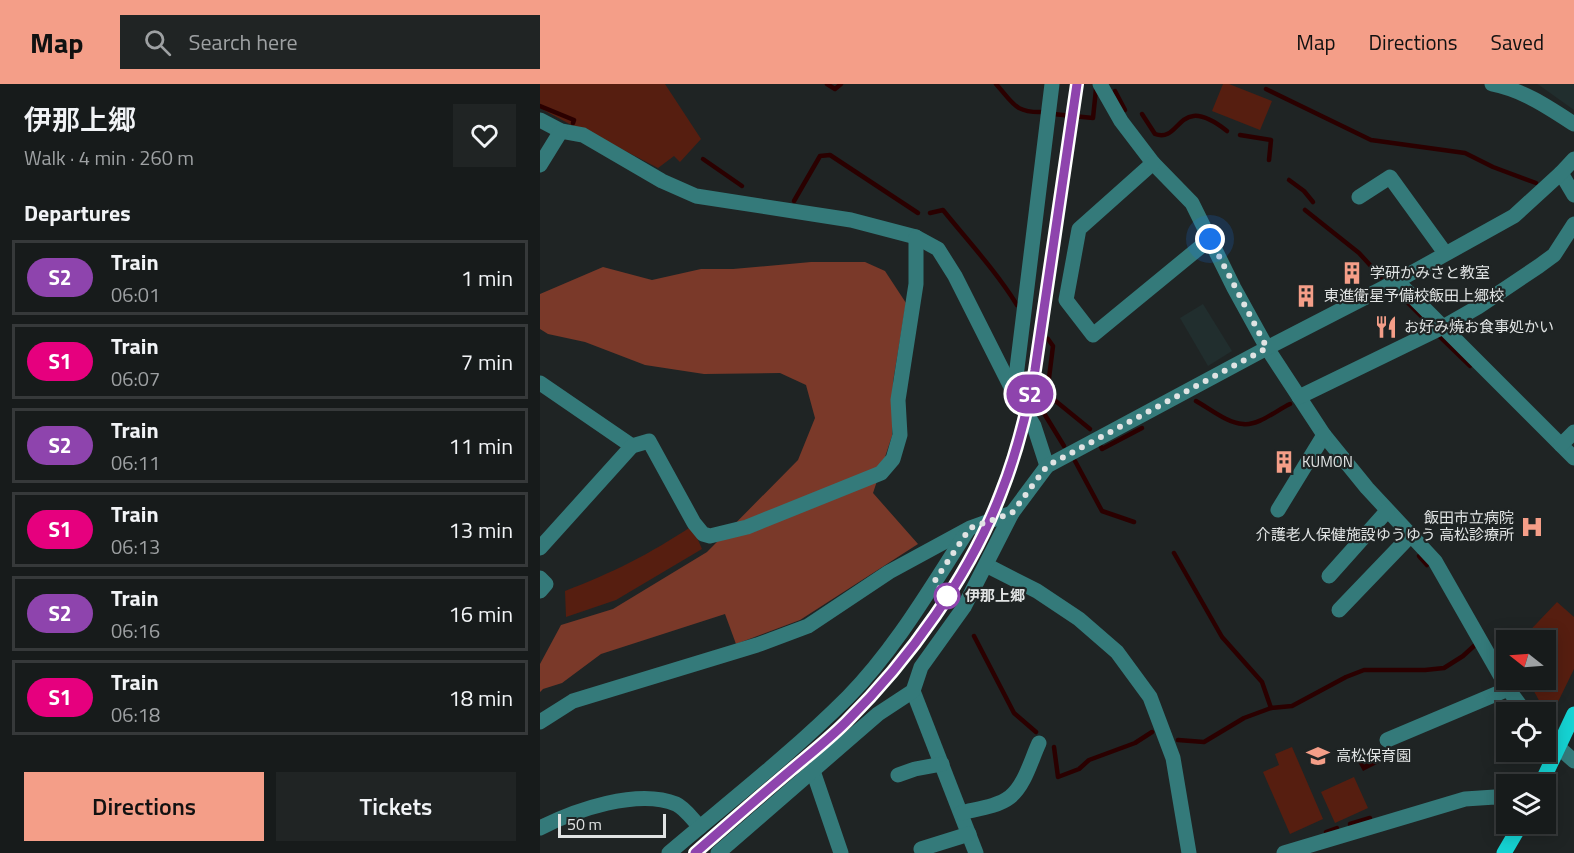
<!DOCTYPE html>
<meta charset="utf-8">
<style>
body{margin:0;font-family:"Titillium Web","Noto Sans JP",sans-serif;background:#202424;color:#f1f3f6;height:100vh;display:flex;flex-direction:column;font-size:22px;white-space:nowrap}
*{box-sizing:border-box;margin:0}
p{font-size:20px;color:#9ea1a3}
.icon{flex:none;width:33px;height:33px;fill:none;stroke:currentColor;stroke-width:2;stroke-linecap:round;stroke-linejoin:round}
.map{position:relative;flex:1;overflow:hidden}
.sheet{display:flex;flex-direction:column;background:#171b1b;width:540px}
.sheet>*{flex:none}
.badge{padding:0 12px;border-radius:20px;font-size:21px;line-height:39px}
.needle{width:39px;rotate:287deg}
.fabs{position:absolute;left:956px;top:546px;display:grid;gap:12px}
.fabs a{display:grid;place-items:center;width:60px;height:60px;border-radius:0px;background:#171b1b;box-shadow:0 3px 15px #0003,0 0 0 2px #36393a;font-size:30px}
.scale{position:absolute;left:18px;bottom:15px;width:108px;box-sizing:border-box;padding-left:6px;border:3px solid #e0e3e3;border-top:0;font-size:16px;line-height:21px;white-space:nowrap;color:#e0e3e3;-webkit-text-stroke:4px #1f2424;paint-order:stroke}
.you{position:absolute;width:30px;height:30px;margin:-15px;border:4px solid #fff;border-radius:50%;background:#1a73e8;box-shadow:0 0 0 9px #1a73e833}
.map>.badge{position:absolute;translate:-50% -50%;box-shadow:0 0 0 3px #fff}
h2{padding:0 24px;font-size:22px;line-height:54px}
.round{display:grid;place-items:center;flex:none;width:63px;height:63px;border-radius:0px;background:#202424}
.overview{display:flex;align-items:center;justify-content:space-between;height:102px;padding:0 24px}
h1{font-size:28px;font-weight:600;line-height:45px}
.cta{display:flex;gap:12px;margin-top:auto;padding:12px 24px}
.cta a{flex:1;height:69px;border-radius:0px;background:#f49e88;color:#111;font-size:24px;font-weight:600;line-height:69px;text-align:center}
.cta a+a{background:#202424;color:#f1f3f6}
ul{padding:0;list-style:none}
li{display:flex;align-items:center;gap:18px;height:75px;margin:0 12px 9px;padding:0 12px;border:3px solid #36393a;border-radius:0px}
li div{flex:1}
li b{display:block;font-size:22px}
li em{font-style:normal}
li .badge{min-width:66px;font-weight:700;text-align:center}
header{display:flex;align-items:center;gap:36px;box-sizing:border-box;height:84px;padding:0 30px;background:#f49e88;color:#111}
header strong{font-size:28px}
nav{display:flex;gap:33px;margin-inline-start:auto;font-size:21px}
.search{width:420px;height:54px;background:#202424;display:flex;align-items:center;gap:15px;box-sizing:border-box;padding:0 21px;border-radius:0px;color:#9ea1a3;font-size:22px}
main{display:flex;flex:1;min-height:0}
.map>svg:first-child{display:block}
.built{fill:#212e2e}
.green{fill:#561e10}
.forest{fill:#7a3929}
.water{fill:#2a0000}
.lines{fill:none;stroke-linecap:round;stroke-linejoin:round}
.stream{stroke:#2a0000;stroke-width:4.5}
.minor{stroke:#347a7a;stroke-width:15}
.major{stroke:#15d3d3;stroke-width:15}
.rail{stroke:#898d8d;stroke-width:4.5;stroke-dasharray:3 6;stroke-linecap:butt}
.line-casing{stroke:#fff;stroke-width:14}
.line{stroke:#8e44ad;stroke-width:9}
.walk{stroke:#e0e3e3;stroke-width:6;stroke-dasharray:0 10.8}
.stop-dot{fill:#fff;stroke:#8e44ad;stroke-width:3}
.labels{text-anchor:middle;stroke-width:4.5;stroke-linejoin:round;paint-order:stroke}
.poi-label{font-size:15px;fill:#e0e3e3;stroke:#1f2424;text-anchor:start}
.stop-label{font-size:15px;font-weight:bold;fill:#e0e3e3;stroke:#1f2424;text-anchor:start}
</style>
<header>
<strong>Map</strong>
<div class="search"><svg class="icon" aria-label="search" viewBox="0 0 24 24"><circle cx="10" cy="10" r="6"/><path d="M15 15l6 6"/></svg>Search here</div>
<nav><a>Map</a><a>Directions</a><a>Saved</a></nav>
</header>
<main>
<section class="sheet">
<div class="overview"><div><h1>伊那上郷</h1><p>Walk · 4 min · 260 m</p></div><a class="round"><svg class="icon" aria-label="heart" viewBox="0 0 24 24"><path d="M12 20l-8-8c-3-5 5-10 8-4 3-6 11-1 8 4z"/></svg></a></div>
<h2>Departures</h2>
<ul>
<li><span class="badge" style="background:#8e44ad;color:#fff">S2</span><div><b>Train</b><p>06:01</p></div><em>1 min</em></li>
<li><span class="badge" style="background:#e6007e;color:#fff">S1</span><div><b>Train</b><p>06:07</p></div><em>7 min</em></li>
<li><span class="badge" style="background:#8e44ad;color:#fff">S2</span><div><b>Train</b><p>06:11</p></div><em>11 min</em></li>
<li><span class="badge" style="background:#e6007e;color:#fff">S1</span><div><b>Train</b><p>06:13</p></div><em>13 min</em></li>
<li><span class="badge" style="background:#8e44ad;color:#fff">S2</span><div><b>Train</b><p>06:16</p></div><em>16 min</em></li>
<li><span class="badge" style="background:#e6007e;color:#fff">S1</span><div><b>Train</b><p>06:18</p></div><em>18 min</em></li>
</ul>
<div class="cta"><a>Directions</a><a>Tickets</a></div>
</section>
<div class="map">
<svg width="1034" height="769" viewBox="0 0 1034 769">
<rect width="100%" height="100%" fill="#1f2424"/>
<!-- built -->
<g class="built">
<polygon points="997,0 1034,0 1034,26 999,1"/>
<polygon points="663,220 692,267 668,282 640,234"/>
</g>
<!-- green -->
<g class="green">
<polygon points="0,0 125,0 161,55 140,78 134,72 118,84 47,47 35,43 0,24"/>
<polygon points="683,0 689,0 732,17 720,46 672,27"/>
<path d="M 152,442 L 162,465 L 76,516 L 26,533 L 25,507 C 72,489 110,470 152,442 Z"/>
<polygon points="1017,518 1034,533 1034,585 1016,622 1003,624 988,596 1005,596 1005,556 981,556"/>
<polygon points="752,663 783,735 750,750 723,688 739,681 735,670"/>
<polygon points="814,693 828,724 795,739 781,708"/>
</g>
<!-- forest -->
<polygon class="forest" points="271,178 325,178 345,187 366,219 353,298 352,352 333,409 378,460 260,536 196,560 185,530 61,570 22,599 3,605 0,608 0,580 21,541 73,525 167,468 258,376 275,334 266,301 240,289 164,290 105,281 45,258 8,250 0,245 0,210 63,183 112,196 161,185 193,185"/>
<!-- water -->
<polygon class="water" points="839,668 843,677 823,687 818,678"/>
<g class="lines">
<!-- stream -->
<g class="stream">
<polyline points="287,0 295,5 301,0"/>
<path d="M 456,0 C 474,20 475,29 503,28"/>
<polyline points="726,5 831,56 925,69 953,83 996,99"/>
<polyline points="575,7 585,26"/>
<polyline points="0,22 34,36 33,39"/>
<polyline points="513,30 553,34 556,5"/>
<path d="M 602,30 L 615,50 C 642,60 636,7 687,47"/>
<polyline points="700,51 731,56 729,76"/>
<polyline points="163,75 202,102"/>
<polyline points="749,96 764,107 773,118"/>
<polyline points="254,117 280,72 290,71 378,129"/>
<polyline points="765,126 819,169 841,193"/>
<path d="M 390,129 L 403,126 C 428,157 456,187 477,221"/>
<polyline points="855,206 893,244"/>
<polyline points="899,252 930,282"/>
<polyline points="508,255 513,262 507,310 550,345"/>
<polyline points="507,310 502,326 524,362"/>
<path d="M 656,317 C 669,324 687,339 703,340 C 718,342 737,326 750,320"/>
<polyline points="560,361 562,365 602,344"/>
<polyline points="535,377 562,427 594,438"/>
<polyline points="634,469 682,553 722,598 731,624 752,622 806,593 824,586 885,586 904,584 923,572 935,561"/>
<polyline points="879,472 887,481"/>
<polyline points="434,552 474,629 496,648"/>
<polyline points="638,656 664,658 704,634 731,624"/>
<polyline points="514,663 518,693 539,685 549,676 595,659 612,648"/>
<polyline points="810,740 830,734"/>
<polyline points="786,748 797,744"/>
</g>
<!-- minor -->
<g class="minor">
<polyline points="560,0 581,37 613,79 652,119 694,204 727,264 784,351 827,404 895,477 968,605 985,628"/>
<path d="M 952,0 C 983,6 1008,23 1034,40"/>
<polyline points="0,36 21,47 43,51 122,97 156,112 311,136 376,153 398,165 415,192 474,309 494,342 507,382"/>
<polyline points="613,79 539,145 526,216 553,251 670,155"/>
<polyline points="0,81 21,47"/>
<polyline points="1021,89 1034,111"/>
<polyline points="819,113 850,93 905,169"/>
<polyline points="857,197 1034,374"/>
<polyline points="0,299 92,362"/>
<polyline points="474,309 512,0"/>
<polyline points="759,313 903,243 938,223 999,182 1014,171 1034,140"/>
<polyline points="1021,361 1034,348"/>
<polyline points="738,426 784,351"/>
<polyline points="0,464 92,362 109,357 154,439 163,450 170,452 207,443 341,389 353,375 360,351 358,316 376,200 376,153"/>
<polyline points="446,481 497,507 539,535 577,568 610,613 633,674 649,769"/>
<polyline points="789,492 847,427"/>
<polyline points="0,494 6,500 0,507"/>
<polyline points="799,526 871,451"/>
<polyline points="373,607 436,769"/>
<polyline points="0,638 33,617 217,561 268,542 349,488 430,444 472,429"/>
<polyline points="1005,651 1034,677"/>
<polyline points="847,656 968,605"/>
<polyline points="273,687 301,769"/>
<polyline points="358,691 375,685 402,680"/>
<path d="M 421,729 C 436,725 457,723 470,713 C 485,701 491,676 499,659"/>
<path d="M 0,744 C 35,726 98,704 136,720 C 145,724 153,736 160,743"/>
<polyline points="381,765 429,750"/>
<path d="M 129,769 C 189,718 252,669 308,613 C 356,564 391,503 428,446"/>
<polyline points="178,769 338,630 373,607 381,583 424,523 472,429 507,382 727,264 857,197 974,132 1021,89 1034,75"/>
<polyline points="744,769 925,715 955,713 966,716"/>
</g>
<!-- major -->
<g class="major">
<polyline points="1001,700 1034,630"/>
<polyline points="964,769 981,740"/>
</g>
<!-- rail -->
<path class="rail" d="M 155,769 C 188,740 221,711 255,683 C 272,668 290,654 306,638 C 369,576 430,492 461,409 C 477,369 487,328 495,286 L 537,0"/>
</g>
<g class="lines">
<!-- line casing -->
<g class="line-casing">
<path id="line" d="M 155,769 C 187,741 219,713 251,686 C 270,670 289,655 306,638 C 369,576 430,491 461,409 C 477,369 487,328 495,286 L 537,0"/>
</g>
<!-- line -->
<use href="#line" class="line"/>
<!-- walk -->
<polyline class="walk" points="407,512 394,498 430,444 472,429 507,382 727,264 670,155"/>
</g>
<!-- icons -->
<defs>
<g id="building-bare" transform="scale(1.8)"><path d="M-4-6H4V6H1V3H-1V6H-4ZM-2.5-4.3h1.7v1.8h-1.7ZM.8-4.3h1.7v1.8H.8ZM-2.5-1h1.7V.8h-1.7ZM.8-1h1.7V.8H.8Z" fill="#f49e88" stroke="#1f2424" stroke-width="2.5" paint-order="stroke"/></g>
<g id="restaurant-bare" transform="scale(1.8)"><path d="M-5-6h1v4h1v-4h1v4h1v-4h1v5L-1.5 .5V6h-2V.5L-5-1ZM5-6V6H3V1.5H1.5Q1.5-4 5-6Z" fill="#f49e88" stroke="#1f2424" stroke-width="2.5" paint-order="stroke"/></g>
<g id="hospital-bare" transform="scale(1.8)"><path d="M-5-5h3v3.5h4V-5h3V5h-3V1.5h-4V5h-3Z" fill="#f49e88" stroke="#1f2424" stroke-width="2.5" paint-order="stroke"/></g>
<g id="school-bare" transform="scale(1.8)"><path d="M0-5L7-2L0 1L-7-2ZM-4 1L0 2.5L4 1V4Q0 6-4 4Z" fill="#f49e88" stroke="#1f2424" stroke-width="2.5" paint-order="stroke"/></g>
</defs>
<g fill-rule="evenodd">
<use href="#building-bare" x="812" y="189"/>
<use href="#building-bare" x="766" y="212"/>
<use href="#restaurant-bare" x="846" y="243"/>
<use href="#building-bare" x="744" y="378"/>
<use href="#hospital-bare" x="992" y="443"/>
<use href="#school-bare" x="778" y="672"/>
</g>
<!-- markers -->
<circle class="stop-dot" cx="407" cy="512" r="12"/>
<g class="labels">
<!-- poi labels -->
<g class="poi-label">
<text x="830" y="194">学研かみさと教室</text>
<text x="784" y="217">東進衛星予備校飯田上郷校</text>
<text x="864" y="248">お好み焼お食事処かい</text>
<text x="762" y="383">KUMON</text>
<text x="974" y="439" text-anchor="end">飯田市立病院<tspan x="974" dy="17">介護老人保健施設ゆうゆう 高松診療所</tspan></text>
<text x="796" y="677">高松保育園</text>
</g>
<!-- stop labels -->
<g class="stop-label">
<text x="425" y="517">伊那上郷</text>
</g>
</g>
</svg>
<div class="fabs">
<a><svg class="needle" viewBox="-14 -14 28 28"><path d="M0-13l5 13h-10z" fill="#e53935"/><path d="M0 13l5-13h-10z" fill="#9ea1a3"/></svg></a>
<a><svg class="icon" aria-label="locate" viewBox="0 0 24 24"><circle cx="12" cy="12" r="6"/><path d="M12 2v4M12 18v4M2 12h4M18 12h4"/></svg></a>
<a><svg class="icon" aria-label="layers" viewBox="0 0 24 24"><path d="M12 4l9 5-9 5-9-5zM3 14l9 5 9-5"/></svg></a>
</div>
<div class="scale">50 m</div>
<div class="you" style="left:670px;top:155px"></div>
<b class="badge" style="left:490px;top:310px;background:#8e44ad;color:#fff">S2</b>
</div>
</main>
